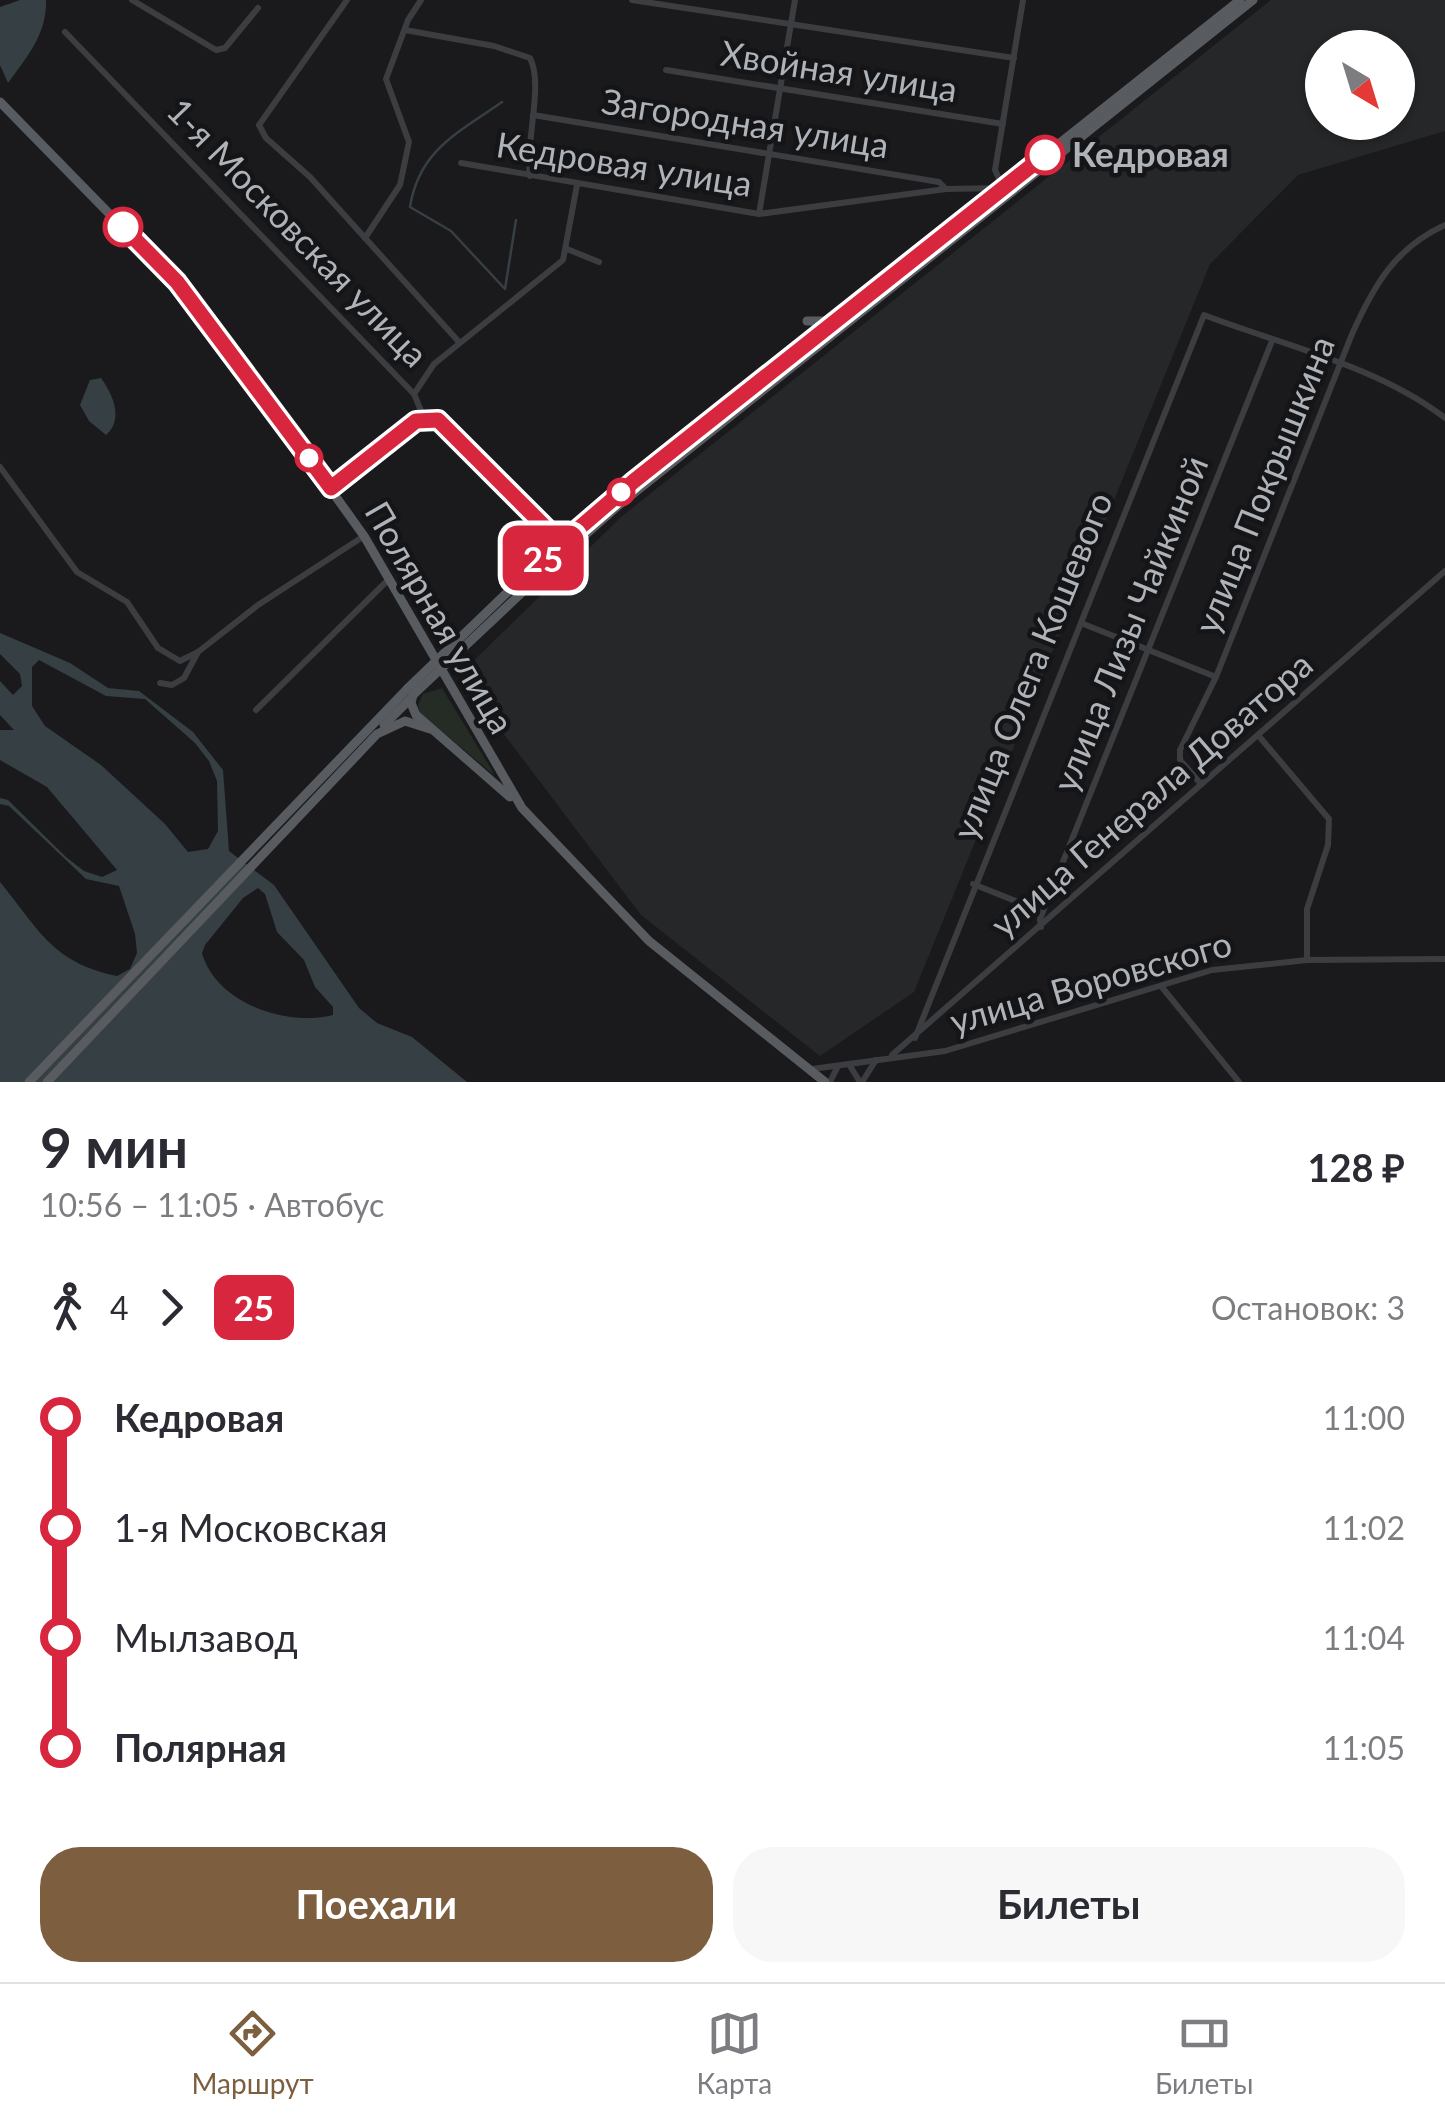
<!DOCTYPE html>
<html lang="ru">
<meta charset="utf-8">
<style>
body{margin:0;font-family:Lato,sans-serif;background:#f7f7f7;color:#2b2b33;height:100vh;display:flex;flex-direction:column;font-size:38px;white-space:nowrap}
*{box-sizing:border-box;margin:0}
p{font-size:32px;color:#7c7c81}
.icon{flex:none;width:55px;height:55px;fill:none;stroke:currentColor;stroke-width:2;stroke-linecap:round;stroke-linejoin:round}
.map{position:relative;height:1082px;overflow:hidden}
.panel{display:flex;flex-direction:column;background:#fff;flex:1}
.panel>*{flex:none}
.badge{padding:0 20px;border-radius:15px;font-size:35px;line-height:65px}
.needle{width:65px;rotate:142deg}
.tools{position:absolute;left:1305px;top:30px;display:grid;gap:20px}
.tools a{display:grid;place-items:center;width:110px;height:110px;border-radius:50%;background:#fff;box-shadow:0 2px 8px #0004;font-size:50px}
.map>.badge{position:absolute;translate:-50% -50%;box-shadow:0 0 0 5px #fff}
.legs{display:flex;align-items:center;gap:15px;height:110px;padding:0 40px;font-size:32px}
.legs p{margin-inline-start:auto}
.summary{display:flex;align-items:center;justify-content:space-between;height:170px;padding:0 40px}
h1{font-size:55px;font-weight:700;line-height:75px}
.primary-button{display:flex;gap:20px;margin-top:auto;padding:20px 40px}
.primary-button a{flex:1;height:115px;border-radius:40px;background:#7d5e3f;color:#fff;font-size:40px;font-weight:700;line-height:115px;text-align:center}
.primary-button a+a{background:#f7f7f7;color:#2b2b33}
ul{padding:0 40px;list-style:none}
li{display:flex;align-items:center;gap:35px;height:110px;font-size:38px}
li i{display:grid;place-items:center;width:15px;height:100%;margin:0 12px;background:currentColor}
li i::after{content:'';width:25px;height:25px;margin:-12px;border:8px solid;border-radius:50%;background:#fff}
li p{margin-inline-start:auto}
li:first-child i{background:linear-gradient(#0000 50%,currentColor 0)}
li:last-child i{background:linear-gradient(currentColor 50%,#0000 0)}
.tab-bar{display:flex;justify-content:space-around;align-items:center;height:140px;border-top:2px solid #e1e1e2;background:#fff;font-size:28px;color:#7c7c81}
.tab-bar a{display:grid;justify-items:center;gap:5px}
.tab-bar .current{color:#7d5e3f}
.map>svg:first-child{display:block}
.built{fill:#262729;fill-rule:evenodd}
.green{fill:#242c25}
.water{fill:#353f44;fill-rule:evenodd}
.lines{fill:none;stroke-linecap:round;stroke-linejoin:round}
.stream{stroke:#353f44;stroke-width:2.5}
.minor{stroke:#3c3d41;stroke-width:6}
.major{stroke:#585b60;stroke-width:9}
.major-bridge{stroke:#585b60;stroke-width:9}
.line-1-casing{stroke:#fff;stroke-width:22}
.line-1{stroke:#d7263d;stroke-width:15}
.stop-1-dot{fill:#fff;stroke:#d7263d;stroke-width:5}
.labels{text-anchor:middle;stroke-width:9;stroke-linejoin:round;paint-order:stroke}
.street-label{font-size:35px;fill:#aeb3ba;stroke:#151517}
.stop-label{font-size:35px;font-weight:bold;fill:#aeb3ba;stroke:#151517;text-anchor:start}
</style>
<div class="map">
<svg width="1445" height="1082" viewBox="0 0 1445 1082">
<rect width="100%" height="100%" fill="#1a1a1c"/>
<!-- built -->
<path class="built" d="M 1271,0 L 1445,0 L 1445,131 L 1298,175 L 1210,264 L 914,992 L 820,1056 L 641,915 L 459,675 L 621,517 ZM 1322,48 L 1398,48 L 1398,122 L 1322,122 Z"/>
<!-- green -->
<polygon class="green" points="442,688 493,772 494,775 420,713 418,705 423,694"/>
<!-- water -->
<g class="water">
<path d="M 20,0 L 46,0 C 47,34 27,57 8,83 L 0,65 L 0,7 Z"/>
<path d="M 101,378 C 113,395 124,419 106,435 L 89,421 L 80,405 L 90,380 Z"/>
<path d="M 0,633 L 70,663 L 108,688 L 139,691 L 193,732 L 223,770 L 229,851 L 274,885 L 359,1008 L 377,1023 L 412,1037 L 467,1082 L 0,1082 L 0,882 C 38,928 52,963 117,976 L 130,969 L 137,953 L 135,934 L 119,886 L 86,879 L 9,806 L 0,804 L 0,798 L 8,800 L 66,857 L 84,871 L 102,877 L 117,870 L 47,787 L 0,760 L 0,730 L 14,730 L 0,715 L 0,681 L 13,695 L 22,686 L 20,674 L 0,654 ZM 39,660 L 106,696 L 145,699 L 195,743 L 209,761 L 217,781 L 218,831 L 208,849 L 188,852 L 165,824 L 101,765 L 45,726 L 32,706 L 32,667 ZM 258,888 L 265,894 L 277,932 L 304,960 L 315,987 L 333,1007 L 333,1015 C 286,1027 216,1003 202,953 L 205,945 L 243,898 Z"/>
</g>
<g class="lines">
<!-- stream -->
<path class="stream" d="M 502,102 C 458,133 419,150 410,207 L 451,231 L 505,289 L 516,220"/>
<!-- minor -->
<g class="minor">
<polyline points="132,0 216,50 225,48 258,8"/>
<polyline points="347,0 259,125 266,138 310,177 459,342"/>
<polyline points="632,0 1014,58"/>
<path d="M 405,30 L 494,46 L 530,58 C 544,85 525,141 530,176"/>
<polyline points="65,32 414,394 424,418"/>
<polyline points="666,70 1003,124"/>
<polyline points="533,115 939,182 946,189"/>
<polyline points="461,163 759,214 946,189 1003,188 995,170 1023,0"/>
<polyline points="759,214 795,0"/>
<polyline points="365,238 400,185 409,142 386,79 408,20 421,0"/>
<polyline points="567,249 599,262"/>
<polyline points="414,394 434,364 563,260 577,185"/>
<polyline points="0,467 77,572 127,602 158,648 180,661 198,652"/>
<polyline points="1081,623 1216,677"/>
<polyline points="160,683 172,685 184,678 198,652 258,605 364,536"/>
<polyline points="256,710 389,579"/>
<polyline points="1258,735 1329,819 1328,845 1307,909 1307,960"/>
<path d="M 1201,784 L 1180,760 L 1180,750 L 1216,677 L 1352,334 C 1374,285 1395,248 1445,225"/>
<polyline points="973,884 1043,912"/>
<polyline points="1041,927 1040,919 1272,341"/>
<polyline points="1161,986 1239,1082"/>
<path d="M 915,1038 L 1204,315 C 1282,345 1378,366 1445,418"/>
<polyline points="892,1055 1445,571"/>
<polyline points="850,1066 860,1082"/>
<polyline points="812,1069 945,1051 1212,970 1307,960 1445,959"/>
<polyline points="830,1082 838,1066"/>
<polyline points="862,1082 876,1060"/>
</g>
<!-- major -->
<g class="major">
<polyline points="0,102 177,283 250,377 364,536 522,808 649,941 825,1082"/>
<polyline points="807,321 832,321"/>
<polyline points="331,488 416,421 438,420 543,524 549,537 545,554"/>
<polyline points="545,526 561,531 578,526"/>
<polyline points="541,560 634,481 1240,0"/>
<polyline points="549,567 619,505 1253,0"/>
<polyline points="413,695 411,703 416,715 510,797"/>
<polyline points="384,725 412,697"/>
<polyline points="29,1082 407,689"/>
<polyline points="47,1082 377,734 405,721 430,729"/>
</g>
<!-- major-bridge -->
<g class="major-bridge">
<polyline points="407,689 541,560"/>
<polyline points="413,695 549,567"/>
</g>
</g>
<g class="lines">
<!-- line-1 casing -->
<g class="line-1-casing">
<polyline id="line-1" points="123,227 177,282 331,488 416,421 438,420 546,528 549,542 542,560 634,481 1045,155"/>
</g>
<!-- line-1 -->
<use href="#line-1" class="line-1"/>
</g>
<!-- markers -->
<g class="stop-1-dot">
<circle cx="1045" cy="155" r="18"/>
<circle cx="123" cy="227" r="18"/>
<circle cx="309" cy="458" r="12"/>
<circle cx="621" cy="492" r="12"/>
</g>
<g class="labels">
<!-- street labels -->
<g class="street-label">
<text transform="translate(839 72) rotate(9)" y="12">Хвойная улица</text>
<text transform="translate(745 124) rotate(9)" y="12">Загородная улица</text>
<text transform="translate(624 165) rotate(9)" y="12">Кедровая улица</text>
<text transform="translate(297 233) rotate(46)" y="12">1-я Московская улица</text>
<text transform="translate(1265 485) rotate(-68)" y="12">улица Покрышкина</text>
<text transform="translate(439 618) rotate(60)" y="12">Полярная улица</text>
<text transform="translate(1131 624) rotate(-68)" y="12">улица Лизы Чайкиной</text>
<text transform="translate(1033 666) rotate(-68)" y="12">улица Олега Кошевого</text>
<text transform="translate(1152 795) rotate(-41)" y="12">улица Генерала Доватора</text>
<text transform="translate(1091 983) rotate(-16)" y="12">улица Воровского</text>
</g>
<!-- stop labels -->
<g class="stop-label">
<text x="1072" y="167">Кедровая</text>
</g>
</g>
</svg>
<div class="tools">
<a><svg class="needle" viewBox="-14 -14 28 28"><path d="M0-13l5 13h-10z" fill="#e53935"/><path d="M0 13l5-13h-10z" fill="#7c7c81"/></svg></a>
</div>
<b class="badge" style="left:543px;top:558px;background:#d7263d;color:#fff">25</b>
</div>
<section class="panel">
<div class="summary"><div><h1>9 мин</h1><p>10:56 – 11:05 · Автобус</p></div><b>128 ₽</b></div>
<div class="legs"><svg class="icon" aria-label="walk" viewBox="0 0 24 24"><circle cx="13" cy="4" r="2"/><path d="M13 8l-2 6 4 7M11 14l-3 7M7 12l3-4h3l4 4"/></svg>4<svg class="icon" aria-label="forward" viewBox="0 0 24 24"><path d="M9 5l7 7-7 7"/></svg><b class="badge" style="background:#d7263d;color:#fff">25</b><p>Остановок: 3</p></div>
<ul>
<li><i style="color:#d7263d"></i><b>Кедровая</b><p>11:00</p></li>
<li><i style="color:#d7263d"></i><span>1-я Московская</span><p>11:02</p></li>
<li><i style="color:#d7263d"></i><span>Мылзавод</span><p>11:04</p></li>
<li><i style="color:#d7263d"></i><b>Полярная</b><p>11:05</p></li>
</ul>
<div class="primary-button"><a>Поехали</a><a>Билеты</a></div>
</section>
<nav class="tab-bar">
<a class="current"><svg class="icon" aria-label="directions" viewBox="0 0 24 24"><path d="M12 3l9 9-9 9-9-9zM9 14v-3h6M13 9l2 2-2 2"/></svg>Маршрут</a>
<a><svg class="icon" aria-label="map" viewBox="0 0 24 24"><path d="M3 6l6-2 6 2 6-2v14l-6 2-6-2-6 2zM9 4v14M15 6v14"/></svg>Карта</a>
<a><svg class="icon" aria-label="tickets" viewBox="0 0 24 24"><path d="M3 7h18v10H3zM15 7v10"/></svg>Билеты</a>
</nav>
